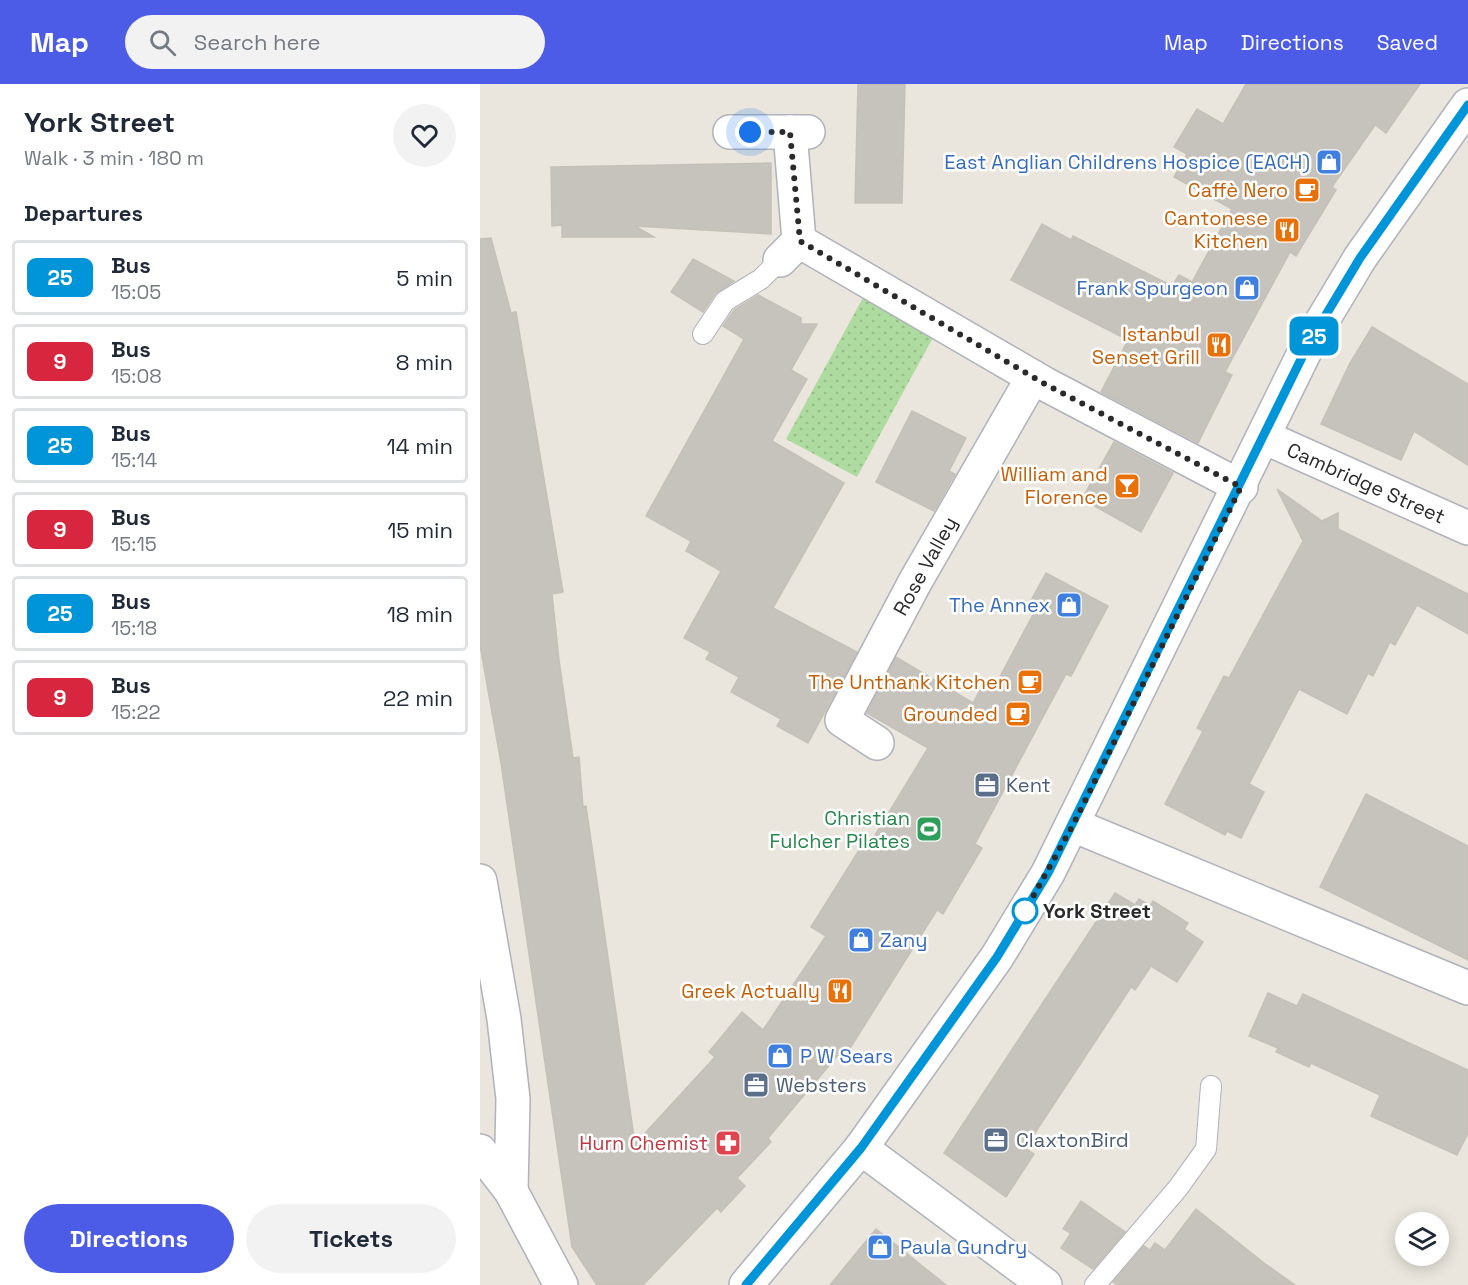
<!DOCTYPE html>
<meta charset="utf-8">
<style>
body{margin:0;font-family:"Space Grotesk",sans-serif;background:#f2f2f3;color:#1f2937;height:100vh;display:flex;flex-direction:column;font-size:22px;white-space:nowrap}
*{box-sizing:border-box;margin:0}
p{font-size:20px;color:#747a83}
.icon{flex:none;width:33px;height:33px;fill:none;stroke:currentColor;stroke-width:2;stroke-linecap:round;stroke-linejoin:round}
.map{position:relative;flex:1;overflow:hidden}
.side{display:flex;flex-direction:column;background:#fff;width:480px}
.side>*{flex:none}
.badge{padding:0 12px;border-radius:9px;font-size:21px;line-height:39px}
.tools{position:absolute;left:915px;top:1128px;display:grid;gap:12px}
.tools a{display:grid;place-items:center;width:54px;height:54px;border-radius:50%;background:#fff;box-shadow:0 3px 15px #0003;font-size:30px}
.you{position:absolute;width:30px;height:30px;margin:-15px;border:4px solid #fff;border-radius:50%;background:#1a73e8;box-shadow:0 0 0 9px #1a73e833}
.map>.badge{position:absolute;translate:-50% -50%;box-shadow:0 0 0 3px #fff}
h2{padding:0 24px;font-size:22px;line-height:54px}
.round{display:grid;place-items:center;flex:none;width:63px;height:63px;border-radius:32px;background:#f2f2f3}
.head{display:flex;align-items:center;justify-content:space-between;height:102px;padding:0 24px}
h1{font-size:28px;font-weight:700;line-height:45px}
.button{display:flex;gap:12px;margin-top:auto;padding:12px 24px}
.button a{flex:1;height:69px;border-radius:36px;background:#4d5ce7;color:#fff;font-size:24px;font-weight:700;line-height:69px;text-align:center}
.button a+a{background:#f2f2f3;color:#1f2937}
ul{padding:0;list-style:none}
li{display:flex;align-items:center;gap:18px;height:75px;margin:0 12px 9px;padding:0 12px;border:3px solid #e0e1e3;border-radius:6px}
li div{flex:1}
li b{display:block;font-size:22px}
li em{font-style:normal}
li .badge{min-width:66px;font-weight:700;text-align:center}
header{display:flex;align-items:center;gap:36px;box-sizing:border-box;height:84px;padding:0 30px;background:#4d5ce7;color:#fff}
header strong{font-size:28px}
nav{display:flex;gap:33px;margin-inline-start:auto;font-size:21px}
.search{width:420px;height:54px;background:#f2f2f3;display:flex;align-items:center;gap:15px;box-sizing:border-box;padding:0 21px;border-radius:33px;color:#747a83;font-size:22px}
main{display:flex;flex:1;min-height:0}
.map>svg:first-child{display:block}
.grass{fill:url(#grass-dots)}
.building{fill:#c6c2bc;stroke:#c5c1b7;stroke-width:1.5}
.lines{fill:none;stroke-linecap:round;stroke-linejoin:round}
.lane-casing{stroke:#b0b2bc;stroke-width:22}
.street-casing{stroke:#b0b2bc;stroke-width:36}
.secondary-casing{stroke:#b0b2bc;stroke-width:36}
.lane{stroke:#fff;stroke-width:20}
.street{stroke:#fff;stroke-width:33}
.secondary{stroke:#fff;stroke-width:33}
.line-casing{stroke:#fff;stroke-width:14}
.line{stroke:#0095d9;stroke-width:9}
.walk{stroke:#2a2a2a;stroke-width:6;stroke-dasharray:0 10.8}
.stop-dot{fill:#fff;stroke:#0095d9;stroke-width:3}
.labels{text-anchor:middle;stroke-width:5;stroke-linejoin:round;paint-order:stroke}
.shop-label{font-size:20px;fill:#366cbe;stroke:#fff;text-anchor:end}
.food-label{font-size:20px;fill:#c56008;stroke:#fff;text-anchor:end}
.street-label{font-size:20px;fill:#2a2a2a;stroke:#fff}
.service-label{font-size:20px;fill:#4e5e75;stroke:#fff;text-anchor:start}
.leisure-label{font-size:20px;fill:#27864d;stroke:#fff;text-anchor:end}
.stop-label{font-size:20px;font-weight:bold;fill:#2a2a2a;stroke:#fff;text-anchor:start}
.health-label{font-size:20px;fill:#be3a42;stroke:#fff;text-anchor:end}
</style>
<header>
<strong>Map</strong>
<div class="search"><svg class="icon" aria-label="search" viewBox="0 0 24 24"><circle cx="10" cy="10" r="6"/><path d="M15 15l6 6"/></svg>Search here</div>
<nav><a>Map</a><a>Directions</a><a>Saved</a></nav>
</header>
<main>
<section class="side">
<div class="head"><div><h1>York Street</h1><p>Walk · 3 min · 180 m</p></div><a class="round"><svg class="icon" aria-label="heart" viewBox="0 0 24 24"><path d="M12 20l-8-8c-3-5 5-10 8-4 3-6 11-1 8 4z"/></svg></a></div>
<h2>Departures</h2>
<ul>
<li><span class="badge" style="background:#0095d9;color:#fff">25</span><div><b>Bus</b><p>15:05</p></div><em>5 min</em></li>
<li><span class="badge" style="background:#d7263d;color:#fff">9</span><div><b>Bus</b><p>15:08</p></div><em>8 min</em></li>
<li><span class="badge" style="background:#0095d9;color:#fff">25</span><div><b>Bus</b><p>15:14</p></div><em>14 min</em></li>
<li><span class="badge" style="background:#d7263d;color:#fff">9</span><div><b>Bus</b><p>15:15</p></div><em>15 min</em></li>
<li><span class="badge" style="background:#0095d9;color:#fff">25</span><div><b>Bus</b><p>15:18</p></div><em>18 min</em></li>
<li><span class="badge" style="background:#d7263d;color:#fff">9</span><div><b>Bus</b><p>15:22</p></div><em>22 min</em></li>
</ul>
<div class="button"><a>Directions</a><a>Tickets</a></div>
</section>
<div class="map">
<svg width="988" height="1201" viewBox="0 0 988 1201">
<defs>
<pattern id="grass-dots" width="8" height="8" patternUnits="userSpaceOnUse" patternTransform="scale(1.5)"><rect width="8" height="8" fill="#aedb9f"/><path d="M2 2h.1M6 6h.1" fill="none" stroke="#96bc89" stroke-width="1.8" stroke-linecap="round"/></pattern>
</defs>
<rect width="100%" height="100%" fill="#eae6dd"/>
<!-- grass -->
<polygon class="grass" points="385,210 456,248 377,393 306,355"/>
<!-- building -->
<g class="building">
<polygon points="378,0 425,0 422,119 375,119"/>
<polygon points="766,0 940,0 906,49 895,41 852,103 856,106 816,172 810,168 745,288 752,291 718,359 621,308 648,256 531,196 562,140 591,156 593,152 692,202 699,191 712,198 752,125 694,93 707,70 694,63 717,25 743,40"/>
<polygon points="291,79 291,150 155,142 174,153 82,153 82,141 72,142 71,83"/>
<polygon points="11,154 31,229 36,228 83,508 72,510 79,576 93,674 99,673 103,723 106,722 155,1060 235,973 229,968 262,928 283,946 346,852 331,843 386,755 391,758 448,664 387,629 416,573 493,619 504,599 514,604 556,525 549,520 566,489 628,522 591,592 586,590 495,760 502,764 463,830 457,826 367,969 362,966 288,1054 291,1058 257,1094 265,1102 241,1128 237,1124 163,1201 117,1201 92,1163 21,679 0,561 0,155"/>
<polygon points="213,175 254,197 235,210 223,228 191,208"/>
<polygon points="278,211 321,234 321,240 337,240 311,286 327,295 292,357 364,399 293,524 377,568 328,659 297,642 301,635 251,608 259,593 226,575 230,568 204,554 241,487 206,467 211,457 166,432 264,255 243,242 254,226"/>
<polygon points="892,243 988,300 988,381 934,347 921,376 841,340 870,279"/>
<polygon points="432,327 486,354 469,387 475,390 454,427 396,398"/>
<polygon points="634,358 693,389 661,448 602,415"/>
<polygon points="797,405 842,437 858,429 858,445 988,510 988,550 937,521 915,561 910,558 893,592 888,589 867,630 819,605 769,700 784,708 761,754 747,747 745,751 685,720 723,647 717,644 744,592 749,594 823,457"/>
<polygon points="886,710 988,762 988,876 840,803"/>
<polygon points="635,809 655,821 659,815 670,822 673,817 708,839 704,845 723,858 697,898 671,882 655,906 651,903 545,1064 554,1070 526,1113 464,1069"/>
<polygon points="788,909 817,922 823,910 988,986 988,1049 977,1071 891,1032 900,1011 831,979 829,983 796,968 798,964 769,952"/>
<polygon points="601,1117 645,1148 613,1185 581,1164 591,1149 583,1145"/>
<polygon points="716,1125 784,1179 815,1201 637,1201 633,1198 664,1162 670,1166 675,1159 685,1166"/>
<polygon points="396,1145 466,1201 350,1201"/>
</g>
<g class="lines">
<!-- lane casing -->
<g class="lane-casing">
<g id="lane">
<polyline points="223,250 245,217 281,195 300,176"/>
<polyline points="615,1201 698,1104 726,1065 731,1002"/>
</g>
</g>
<!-- street casing -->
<g class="street-casing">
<g id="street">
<polyline points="250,48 310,48"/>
<polyline points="319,157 565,300 761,403"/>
<polyline points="300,176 319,157 310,48 328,48"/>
<polyline points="784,353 988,444"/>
<polyline points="397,659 362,636 435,498 553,293"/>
<polyline points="593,741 988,904"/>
<polyline points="0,797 24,935 33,1015 31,1107"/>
<polyline points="381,1064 565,1201"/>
<polyline points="0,1067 31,1107 81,1201"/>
</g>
</g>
<!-- secondary casing -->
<g class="secondary-casing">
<polyline id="secondary" points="266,1201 381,1064 517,873 568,789 829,259 880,174 988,21"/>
</g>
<!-- lane -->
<use href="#lane" class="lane"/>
<!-- street -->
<use href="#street" class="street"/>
<!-- secondary -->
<use href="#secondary" class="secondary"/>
</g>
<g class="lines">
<!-- line casing -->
<g class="line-casing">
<polyline id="line" points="266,1201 381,1064 517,873 568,789 829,259 880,174 988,21"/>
</g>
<!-- line -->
<use href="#line" class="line"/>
<!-- walk -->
<polyline class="walk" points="270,48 310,48 320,157 565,300 761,403 593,741 545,827"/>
</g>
<!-- icons -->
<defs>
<g id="shop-square" transform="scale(1.35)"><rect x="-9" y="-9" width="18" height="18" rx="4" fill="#3f7fe0" stroke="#fff"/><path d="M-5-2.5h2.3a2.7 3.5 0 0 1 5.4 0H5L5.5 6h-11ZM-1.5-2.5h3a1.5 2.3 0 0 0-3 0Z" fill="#fff"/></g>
<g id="cafe-square" transform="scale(1.35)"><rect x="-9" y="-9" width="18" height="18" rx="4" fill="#e8710a" stroke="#fff"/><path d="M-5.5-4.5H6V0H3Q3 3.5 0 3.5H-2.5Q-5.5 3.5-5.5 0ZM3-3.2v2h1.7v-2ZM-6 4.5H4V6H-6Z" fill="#fff"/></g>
<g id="restaurant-square" transform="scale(1.35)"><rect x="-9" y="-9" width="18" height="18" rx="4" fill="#e8710a" stroke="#fff"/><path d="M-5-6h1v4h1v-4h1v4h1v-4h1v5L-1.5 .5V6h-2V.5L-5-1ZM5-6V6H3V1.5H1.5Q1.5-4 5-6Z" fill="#fff"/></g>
<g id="bar-square" transform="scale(1.35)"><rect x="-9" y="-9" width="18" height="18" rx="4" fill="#e8710a" stroke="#fff"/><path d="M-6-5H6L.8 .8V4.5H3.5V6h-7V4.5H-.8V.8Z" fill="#fff"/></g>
<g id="office-square" transform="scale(1.35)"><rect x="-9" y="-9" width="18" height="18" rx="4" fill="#5c6f8a" stroke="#fff"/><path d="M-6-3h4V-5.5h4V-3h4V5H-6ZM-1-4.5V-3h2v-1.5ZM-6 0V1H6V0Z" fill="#fff"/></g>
<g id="stadium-square" transform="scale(1.35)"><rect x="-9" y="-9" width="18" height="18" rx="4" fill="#2e9e5b" stroke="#fff"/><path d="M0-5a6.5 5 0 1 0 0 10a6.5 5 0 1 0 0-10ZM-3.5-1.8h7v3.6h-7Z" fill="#fff"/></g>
<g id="pharmacy-square" transform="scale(1.35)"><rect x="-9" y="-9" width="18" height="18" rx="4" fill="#e0444e" stroke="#fff"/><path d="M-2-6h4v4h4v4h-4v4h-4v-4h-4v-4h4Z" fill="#fff"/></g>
</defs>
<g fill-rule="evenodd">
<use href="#shop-square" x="849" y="78"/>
<use href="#cafe-square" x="827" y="106"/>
<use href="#restaurant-square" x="807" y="146"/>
<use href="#shop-square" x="767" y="204"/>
<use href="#restaurant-square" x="739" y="261"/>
<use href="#bar-square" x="647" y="402"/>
<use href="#shop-square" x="589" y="521"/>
<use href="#cafe-square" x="550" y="598"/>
<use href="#cafe-square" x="538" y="630"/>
<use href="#office-square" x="507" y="701"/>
<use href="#stadium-square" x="449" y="745"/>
<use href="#shop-square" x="381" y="856"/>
<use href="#restaurant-square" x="360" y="907"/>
<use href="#shop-square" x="300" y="972"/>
<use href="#office-square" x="276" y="1001"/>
<use href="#office-square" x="516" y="1056"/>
<use href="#pharmacy-square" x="248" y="1059"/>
<use href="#shop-square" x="400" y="1163"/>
</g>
<!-- markers -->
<circle class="stop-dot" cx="545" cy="827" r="12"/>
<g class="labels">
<!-- shop labels -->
<g class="shop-label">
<text x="830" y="85">East Anglian Childrens Hospice (EACH)</text>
<text x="748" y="211">Frank Spurgeon</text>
<text x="570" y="528">The Annex</text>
<text x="400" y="863" text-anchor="start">Zany</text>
<text x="320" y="979" text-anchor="start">P W Sears</text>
<text x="420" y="1170" text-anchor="start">Paula Gundry</text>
</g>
<!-- food labels -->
<g class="food-label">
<text x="808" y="113">Caffè Nero</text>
<text x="788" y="141">Cantonese<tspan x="788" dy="23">Kitchen</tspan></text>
<text x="720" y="257">Istanbul<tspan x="720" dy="23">Senset Grill</tspan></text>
<text x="628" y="397">William and<tspan x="628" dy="23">Florence</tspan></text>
<text x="530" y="605">The Unthank Kitchen</text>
<text x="518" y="637">Grounded</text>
<text x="340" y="914">Greek Actually</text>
</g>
<!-- street labels -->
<g class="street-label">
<text transform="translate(886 399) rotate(24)" y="7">Cambridge Street</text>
<text transform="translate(445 482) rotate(-61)" y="7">Rose Valley</text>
</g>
<!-- service labels -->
<g class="service-label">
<text x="526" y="708">Kent</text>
<text x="296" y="1008">Websters</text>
<text x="536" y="1063">ClaxtonBird</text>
</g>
<!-- leisure labels -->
<g class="leisure-label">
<text x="430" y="741">Christian<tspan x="430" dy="23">Fulcher Pilates</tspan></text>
</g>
<!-- stop labels -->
<g class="stop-label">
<text x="563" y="834">York Street</text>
</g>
<!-- health labels -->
<g class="health-label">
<text x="228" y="1066">Hurn Chemist</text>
</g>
</g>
</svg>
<div class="tools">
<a><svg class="icon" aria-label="layers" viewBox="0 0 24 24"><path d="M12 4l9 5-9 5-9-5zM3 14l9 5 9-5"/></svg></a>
</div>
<div class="you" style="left:270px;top:48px"></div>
<b class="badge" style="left:834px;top:252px;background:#0095d9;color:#fff">25</b>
</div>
</main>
